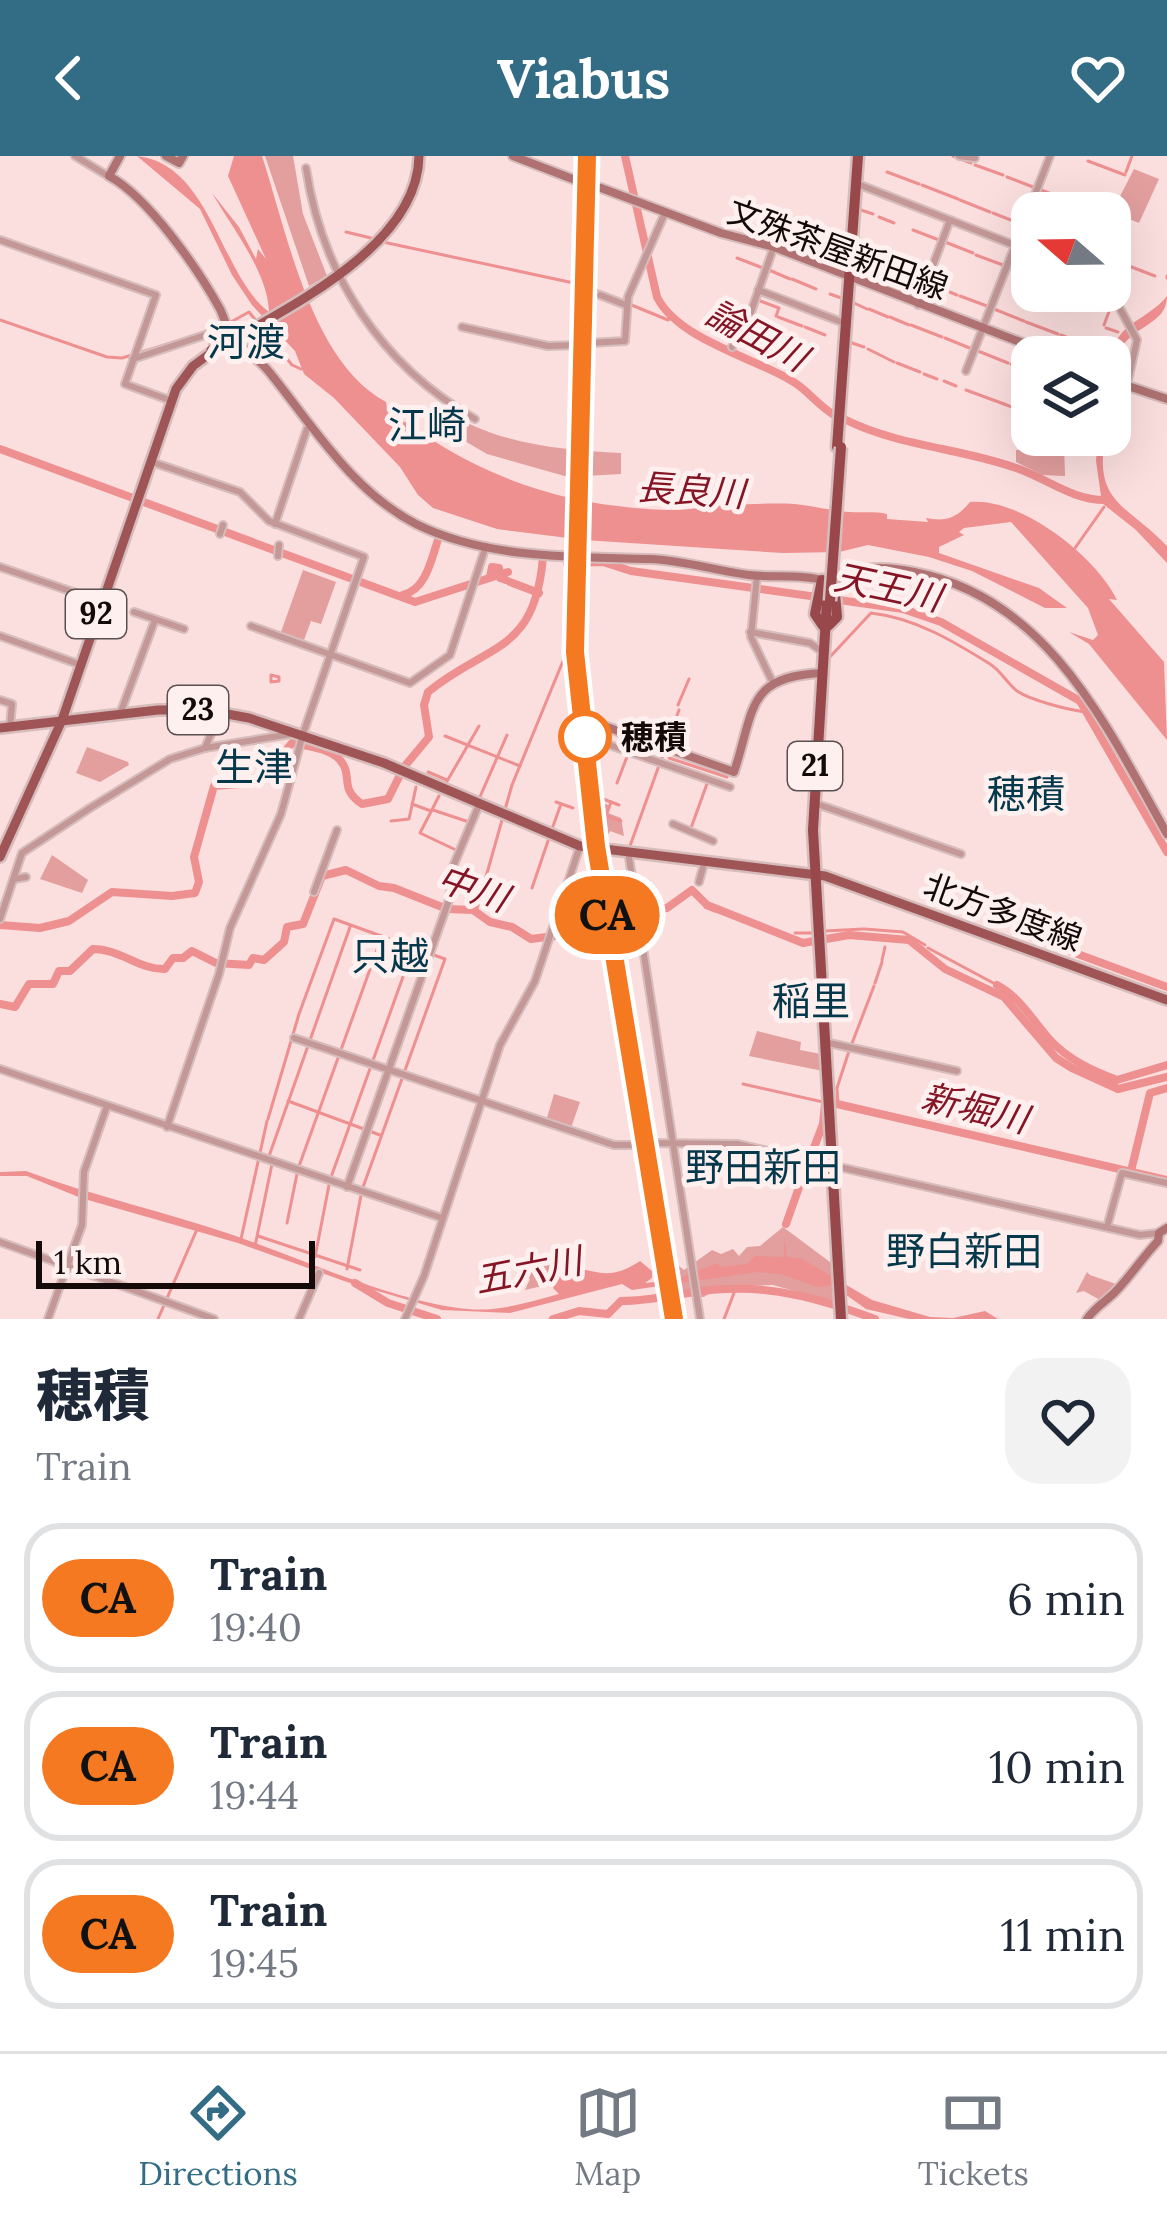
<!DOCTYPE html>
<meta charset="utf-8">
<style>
body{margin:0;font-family:Lora,"Noto Sans JP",serif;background:#f2f2f3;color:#1f2937;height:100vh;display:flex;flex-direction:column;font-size:45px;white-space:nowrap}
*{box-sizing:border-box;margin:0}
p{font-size:39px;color:#747a83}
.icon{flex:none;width:66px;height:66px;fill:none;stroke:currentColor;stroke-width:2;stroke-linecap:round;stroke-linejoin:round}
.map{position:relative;height:1163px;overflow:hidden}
.drawer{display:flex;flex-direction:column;background:#fff;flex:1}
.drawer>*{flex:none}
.badge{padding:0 24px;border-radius:39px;font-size:42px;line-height:78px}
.needle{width:78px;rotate:290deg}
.tools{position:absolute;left:1011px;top:36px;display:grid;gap:24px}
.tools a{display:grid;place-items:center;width:120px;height:120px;border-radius:24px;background:#fff;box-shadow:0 12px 48px #0002;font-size:60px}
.scale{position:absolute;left:36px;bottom:30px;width:279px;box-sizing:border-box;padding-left:12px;border:6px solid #150a0a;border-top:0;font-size:33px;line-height:42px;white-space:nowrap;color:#150a0a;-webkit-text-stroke:9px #fef0ef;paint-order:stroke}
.map>.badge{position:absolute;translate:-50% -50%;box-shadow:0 0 0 6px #fff}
.round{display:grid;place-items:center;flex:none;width:126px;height:126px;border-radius:36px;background:#f2f2f3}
.overview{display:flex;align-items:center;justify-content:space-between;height:204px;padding:0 36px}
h1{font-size:57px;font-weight:800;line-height:90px}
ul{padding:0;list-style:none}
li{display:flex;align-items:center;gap:36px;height:150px;margin:0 24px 18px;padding:0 12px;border:6px solid #e0e1e3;border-radius:36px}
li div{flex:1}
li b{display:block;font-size:45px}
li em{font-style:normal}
li .badge{min-width:132px;font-weight:700;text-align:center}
header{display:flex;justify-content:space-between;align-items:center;height:156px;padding:0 36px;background:#336c85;color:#fff;font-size:54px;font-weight:800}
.menu{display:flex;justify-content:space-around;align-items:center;height:168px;border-top:3px solid #e0e1e3;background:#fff;font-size:33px;color:#747a83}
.menu a{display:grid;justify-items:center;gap:6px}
.menu .selected{color:#336c85}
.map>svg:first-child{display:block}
.green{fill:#e29f9e}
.water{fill:#ee8f90}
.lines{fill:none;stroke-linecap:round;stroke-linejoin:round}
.stream{stroke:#ee8f90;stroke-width:3}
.river{stroke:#ee8f90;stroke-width:8}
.tertiary-casing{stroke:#d6bdbc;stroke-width:10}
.secondary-casing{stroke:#d6bdbc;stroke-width:12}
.primary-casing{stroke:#d6bdbc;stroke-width:14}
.trunk-casing{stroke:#d6bdbc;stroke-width:15}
.tertiary{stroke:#c39897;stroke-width:6}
.secondary{stroke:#af7171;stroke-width:8}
.primary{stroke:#9f5556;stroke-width:9}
.trunk{stroke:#98484a;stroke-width:10}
.rail{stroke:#715f5f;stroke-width:3;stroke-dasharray:15 15;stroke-linecap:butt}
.primary-bridge-casing{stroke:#d6bdbc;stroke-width:14;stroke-linecap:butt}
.trunk-bridge-casing{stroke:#d6bdbc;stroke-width:15;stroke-linecap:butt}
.primary-bridge{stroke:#9f5556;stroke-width:9}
.trunk-bridge{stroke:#98484a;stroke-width:10}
.line-casing{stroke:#fff;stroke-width:27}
.line{stroke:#f47921;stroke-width:18}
.stop-dot{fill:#fff;stroke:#f47921;stroke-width:6}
.labels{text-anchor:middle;stroke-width:10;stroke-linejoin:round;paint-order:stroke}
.shield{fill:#fef0ef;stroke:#5b4f4f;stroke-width:3}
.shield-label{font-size:30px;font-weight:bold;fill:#150a0a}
.street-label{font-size:33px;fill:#150a0a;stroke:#fef0ef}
.stop-label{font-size:33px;font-weight:bold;fill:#150a0a;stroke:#fef0ef;text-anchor:start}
.water-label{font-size:36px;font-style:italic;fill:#851425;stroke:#fef0ef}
.quarter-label{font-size:39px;fill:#05384b;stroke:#fef0ef}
</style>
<header><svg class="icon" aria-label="back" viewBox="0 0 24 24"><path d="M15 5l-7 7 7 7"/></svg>Viabus<svg class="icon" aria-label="heart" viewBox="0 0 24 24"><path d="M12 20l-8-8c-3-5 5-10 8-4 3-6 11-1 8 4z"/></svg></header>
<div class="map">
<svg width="1167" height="1163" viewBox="0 0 1167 1163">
<rect width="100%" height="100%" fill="#fbdfde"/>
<!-- green -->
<g class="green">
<polygon points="265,0 293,0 303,58 327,120 309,130"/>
<polygon points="1134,13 1159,23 1139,67 1112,56"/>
<path d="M 444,254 C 497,288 559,294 621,297 L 621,318 L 568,321 L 487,298 L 434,267 Z"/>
<polygon points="1064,288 1065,320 1042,319 1016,306 1016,294"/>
<polygon points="303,414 336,426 321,468 311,465 304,484 281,476"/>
<polygon points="87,591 128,606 129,609 100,626 76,617"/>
<polygon points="601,646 610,650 608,657 621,662 624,680 610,675 602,691 596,661"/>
<polygon points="52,699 88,724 82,737 40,723"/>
<polygon points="757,875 801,886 800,894 821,898 823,915 749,900"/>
<polygon points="554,938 580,946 571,972 546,965"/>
<polygon points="783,1071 834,1109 837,1147 773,1129 720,1130 704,1141 673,1140 668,1108 675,1107 684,1114 712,1094 721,1098 733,1093 739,1100 747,1091 760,1090"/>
<polygon points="540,1099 556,1106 542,1130 525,1134 530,1123 524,1120"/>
<polygon points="1087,1116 1090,1119 1119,1129 1112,1139 1100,1144 1084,1135 1076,1137"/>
</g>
<!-- water -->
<g class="water">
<path d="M 137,0 C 211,8 220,119 269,156 C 268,116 232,72 212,37 L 239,71 L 256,103 L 258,93 L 266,103 L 228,20 L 234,0 L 262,0 C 287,76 311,206 386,246 L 387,253 C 475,319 556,350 667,354 C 688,355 710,349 731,349 C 752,348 774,347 795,348 C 814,350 832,355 850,356 C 863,357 874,355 887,358 L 887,363 L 928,366 L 926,362 C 946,366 957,362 970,346 C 1020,341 1096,400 1117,444 L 1109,443 L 1164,506 L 1167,584 L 1089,488 L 1069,476 L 1093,484 L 1098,479 L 1088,452 L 1011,366 L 964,372 L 959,376 L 964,379 L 939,391 L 939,397 L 1039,432 L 1067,452 L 1045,452 L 972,415 L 929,401 L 868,389 L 839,396 L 783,397 L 584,384 L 497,373 L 433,352 L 418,339 L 400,311 L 334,242 L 304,218 L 295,195 L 252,149 L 232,119 L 200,53 Z"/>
<path d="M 1167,140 C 1167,170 1130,169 1119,197 C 1113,214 1113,238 1110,256 C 1110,232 1104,197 1121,178 C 1135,162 1154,157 1167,140 Z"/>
<path d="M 1098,279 L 1106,279 C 1092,347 1127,348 1167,390 L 1167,407 L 1136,374 L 1102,347 L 1096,305 Z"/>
<path d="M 26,1015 C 93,1040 162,1055 230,1078 C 300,1102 397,1147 468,1153 C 499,1156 529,1146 559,1138 L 553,1132 L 561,1116 C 596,1106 600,1131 640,1105 L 652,1115 L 652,1122 L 645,1127 L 675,1124 L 717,1107 L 721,1111 L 747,1108 L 755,1100 L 784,1101 L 784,1081 L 787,1101 L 802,1103 L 872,1144 L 930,1161 L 953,1162 L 985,1155 L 998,1163 L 909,1163 L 866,1153 L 832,1129 L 818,1131 L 781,1118 L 757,1116 L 632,1134 L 622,1128 L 510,1157 L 442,1154 L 347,1126 L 238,1087 L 81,1042 L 27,1020 L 0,1020 L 0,1016 Z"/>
</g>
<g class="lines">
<!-- stream -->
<g class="stream">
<polyline points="953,0 971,7"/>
<polyline points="1088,5 1125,19"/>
<polyline points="975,9 1003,19"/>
<polyline points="887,16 919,28"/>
<polyline points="1126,16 1132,0"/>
<polyline points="1007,21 1033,31"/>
<polyline points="922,29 958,43"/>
<polyline points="1041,34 1067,44"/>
<polyline points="960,44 990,56"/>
<polyline points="1074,47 1100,57"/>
<polyline points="861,54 873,58"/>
<polyline points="993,57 1021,68"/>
<polyline points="879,61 894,67"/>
<polyline points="913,74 939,84"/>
<polyline points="346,76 371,82"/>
<polyline points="383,86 583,129 668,164 672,161"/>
<polyline points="945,86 973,97"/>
<polyline points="976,99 1003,109"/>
<polyline points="737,102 763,112"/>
<polyline points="1110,102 1128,109"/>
<polyline points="1129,110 1155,120"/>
<polyline points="1010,112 1032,120"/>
<polyline points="769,114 790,123"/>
<polyline points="1167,120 1167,122"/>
<polyline points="792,123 816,133"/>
<polyline points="930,128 957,139"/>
<polyline points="1070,135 1074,136"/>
<polyline points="830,138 844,143"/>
<polyline points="1077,138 1109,150"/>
<polyline points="960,140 987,150"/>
<polyline points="758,144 779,152 776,160"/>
<polyline points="854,147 867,153"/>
<polyline points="869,153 888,161"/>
<polyline points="994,153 1024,165"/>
<polyline points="778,161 802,170"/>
<polyline points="890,161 909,169"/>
<polyline points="0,164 107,201 122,202 220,172 249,156 292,209 301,213"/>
<polyline points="1026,166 1058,178"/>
<polyline points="911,169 942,181"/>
<polyline points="1104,169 1110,153"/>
<polyline points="805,171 825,179"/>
<polyline points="1106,172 1118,176"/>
<polyline points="1061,179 1094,192"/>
<polyline points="945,182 972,193"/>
<polyline points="852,187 864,191"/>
<polyline points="868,193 894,206"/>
<polyline points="1097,193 1106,197"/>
<polyline points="978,195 1008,207"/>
<polyline points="897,207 920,216"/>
<polyline points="1011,208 1032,216"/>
<polyline points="924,218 937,223"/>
<polyline points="944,225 956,230"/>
<polyline points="966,234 1004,248"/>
<polyline points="1004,248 1027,257"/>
<polyline points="1031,259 1032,260"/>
<polyline points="1075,392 1104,351"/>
<path d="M 828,503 L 871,457 C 915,462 953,485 990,508 C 1001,515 1007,527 1017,535 C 1030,544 1071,555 1088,556"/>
<polygon points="271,519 279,521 279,525 271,526"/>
<polyline points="678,549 689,523"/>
<polyline points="445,580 520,610"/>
<polyline points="669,602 727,621"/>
<polyline points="428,616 447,624"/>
<polyline points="446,627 479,570"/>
<polyline points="617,627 628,598"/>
<polyline points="439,640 420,677 456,694"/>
<polyline points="595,640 619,649"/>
<polyline points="479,643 507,579"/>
<polyline points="556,646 573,652"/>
<polyline points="611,646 606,660 621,665"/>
<polyline points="412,648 431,655"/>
<polyline points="606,650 598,662 607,664"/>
<polyline points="433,654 469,666"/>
<polyline points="391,665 409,663 416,631"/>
<polyline points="691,672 708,625"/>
<polyline points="552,673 561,648"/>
<polyline points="630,690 679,554"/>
<polyline points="447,723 474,738 471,748 476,749"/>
<polyline points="532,732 549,682"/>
<polyline points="578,747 609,755"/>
<polyline points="705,751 715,755 722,753"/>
<polyline points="476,756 512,629 563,505"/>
<polyline points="865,773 903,776 925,789"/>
<polyline points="825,775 863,773"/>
<polyline points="795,777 816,777"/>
<polyline points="928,792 997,829"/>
<polyline points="882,804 885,791"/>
<polyline points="875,827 882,806"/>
<polyline points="851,890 874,830"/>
<polyline points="743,928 823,946"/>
<polyline points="288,945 380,979"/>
<polyline points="838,948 837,932 849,895"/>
<polyline points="268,963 299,858 334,763 445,803 362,1034 347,1113"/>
<polyline points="642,1038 650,1035"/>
<polyline points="287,1067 298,1013 382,780"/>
<polyline points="258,1080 360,1114"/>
<polyline points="241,1083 267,965"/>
<polyline points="255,1090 272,1008 268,1003 350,771"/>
<polyline points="315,1101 330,1024 413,793"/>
<polyline points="158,1163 198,1071"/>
<polyline points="724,1163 734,1137"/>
</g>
<!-- river -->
<g class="river">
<path d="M 625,0 L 657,141 C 678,183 752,201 792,225 C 808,234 819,251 836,260"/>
<path d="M 846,264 C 901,291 962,292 1019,313 C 1049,324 1074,345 1107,344"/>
<polyline points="0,293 415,446 508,416"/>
<polyline points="567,407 603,406 631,415 903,453 941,466 1080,545 1167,696"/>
<polyline points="490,421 492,411 499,412 500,422 506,424"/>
<polyline points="510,426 539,437"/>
<path d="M 403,439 C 427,433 431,403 439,381"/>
<path d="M 0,769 L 40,772 L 69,765 L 112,736 L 172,740 L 195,737 L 199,726 L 194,701 L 214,630 L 253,627 L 266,618 L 292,587 C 307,590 330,592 340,604 C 354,620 338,632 362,648 L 388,643 L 404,611 L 429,581 L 424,549 L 428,536 C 488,487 535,498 543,401"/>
<polyline points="1018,776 1167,831"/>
<path d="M 997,829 C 1020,841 1033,865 1051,885 C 1069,904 1093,915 1117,924 L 1167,909"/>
<path d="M 0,848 L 15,851 L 29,828 L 53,828 L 59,815 L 70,815 L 93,793 C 120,793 140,814 165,813 L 173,802 L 183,802 L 192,795 L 216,807 L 249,809 L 253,802 L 264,804 L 284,786 L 287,771 L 303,768 L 322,720 L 346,714 L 379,730 L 394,732 L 447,753 L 473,754 L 490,766 L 512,771 L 531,783 L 594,775 L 627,759 L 667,752 L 692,734 L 707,749 L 803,787 L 849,779 L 909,784 L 945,813 L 1004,841 L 1056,902 L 1072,912 L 1118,933 L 1167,921"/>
<polyline points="810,1002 823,968 825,948 837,948 1167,1024"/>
<polyline points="1131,1015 1150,937 1167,932"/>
<polyline points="786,1068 808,1006"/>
<polyline points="355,1127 388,1147 437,1163"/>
<path d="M 553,1163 L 579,1155 L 608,1158 L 621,1145 C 657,1145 690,1134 726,1133 C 778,1130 826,1145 875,1163"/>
</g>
<!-- tertiary casing -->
<g class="tertiary-casing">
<g id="tertiary">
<polyline points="75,0 108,20"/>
<polyline points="959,0 975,2"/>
<path d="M 306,12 C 322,119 381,209 475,263"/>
<polyline points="855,27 1032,96"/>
<polyline points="0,84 156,139 125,228 172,245"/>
<polyline points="758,134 844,167"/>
<polyline points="1110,134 1137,184 1127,229"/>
<polyline points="600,139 626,149"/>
<polyline points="918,149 950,64"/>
<polyline points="462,171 548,190 581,189"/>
<polyline points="589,187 625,185 628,141 664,59"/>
<polyline points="732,191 751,156 773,93"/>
<polyline points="133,203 208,178 231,178"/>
<polyline points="966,215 1050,0"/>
<polyline points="152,306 240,336 269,365 364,401 303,578 281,658 230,772 219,818 167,971"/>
<polyline points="275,368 307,273"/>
<polyline points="220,378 223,369"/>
<polyline points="278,400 279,389"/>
<polyline points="0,411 102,446"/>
<polyline points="757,420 751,481 771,523"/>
<polyline points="134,456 184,473"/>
<polyline points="251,470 410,527 450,499 486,390"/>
<polyline points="750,476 810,487 821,495"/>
<polyline points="0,480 81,509"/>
<polyline points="0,544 12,548 10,571"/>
<polyline points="120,558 155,464"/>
<polyline points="598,585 730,631"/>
<polyline points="205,592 220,557"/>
<polyline points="817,648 961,698"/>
<polyline points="673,668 713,685"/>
<polyline points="628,695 700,1163"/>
<polyline points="14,723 26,721"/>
<polyline points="699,726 705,704"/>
<polyline points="314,736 337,674"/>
<polyline points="0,763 22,697 90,652 170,603 205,592 291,578"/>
<polyline points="294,882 614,989 641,989"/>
<polyline points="829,887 957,915"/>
<polyline points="0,913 442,1062"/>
<polyline points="646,987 737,988 1140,1079 1159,1077"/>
<polyline points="347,1031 449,744 452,713 479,649"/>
<polyline points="1107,1071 1122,1017 1167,1027"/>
<polyline points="0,1086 214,1163"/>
<polyline points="48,1163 82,1069 84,1016 107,950"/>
<polyline points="299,1163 319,1117"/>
<polyline points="405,1163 424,1120 500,889 535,825 580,690"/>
</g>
</g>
<!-- secondary casing -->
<g class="secondary-casing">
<g id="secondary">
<path d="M 120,0 L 109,20 C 149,42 198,113 220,153 C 224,161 226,171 231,178 C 242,193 259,203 270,217 C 313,270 352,335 416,368 C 486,403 573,401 650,403 C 683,404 716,415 749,419 C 774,422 798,418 822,424"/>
<polyline points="166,0 179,7 183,0"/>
<polyline points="513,0 583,27"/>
<polyline points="601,32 721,77 774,91 1059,201"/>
<polyline points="1110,224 1167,243"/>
<path d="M 834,424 C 860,409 885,410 914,416 C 1048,442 1106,569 1167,678"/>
<path d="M 587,564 L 734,616 C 755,553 746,520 823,517"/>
<path d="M 1087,1163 C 1096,1150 1107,1145 1117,1134 C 1132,1118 1143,1101 1158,1085 L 1159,1077 L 1167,1072"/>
</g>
</g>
<!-- primary casing -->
<g class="primary-casing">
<g id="primary">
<path d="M 238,181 C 302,144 418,85 419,0"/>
<polyline points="0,572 158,554 205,554 249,562 384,607 580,690 825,720 1167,844"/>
<polyline points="0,701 62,564 176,233 193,210 212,196"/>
</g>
</g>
<!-- trunk casing -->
<g class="trunk-casing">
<g id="trunk">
<polyline points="837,291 858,0"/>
<polyline points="822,424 815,458 823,470"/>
<polyline points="827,445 813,674 841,1163"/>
<polyline points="828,470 837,461 835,438"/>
</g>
</g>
<!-- tertiary -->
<use href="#tertiary" class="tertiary"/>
<!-- secondary -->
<use href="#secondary" class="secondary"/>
<!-- primary -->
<use href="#primary" class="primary"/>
<!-- trunk -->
<use href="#trunk" class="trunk"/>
<!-- rail -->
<polyline class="rail" points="585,0 573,509 599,726 673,1163"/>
<!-- primary-bridge casing -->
<g class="primary-bridge-casing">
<polyline id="primary-bridge" points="211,194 237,179"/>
</g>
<!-- trunk-bridge casing -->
<g class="trunk-bridge-casing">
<polyline id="trunk-bridge" points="830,445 841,291"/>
</g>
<!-- primary-bridge -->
<use href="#primary-bridge" class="primary-bridge"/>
<!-- trunk-bridge -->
<use href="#trunk-bridge" class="trunk-bridge"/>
</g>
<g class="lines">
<!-- line casing -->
<g class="line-casing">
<polyline id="line" points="587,0 575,496 596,690 674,1163"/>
</g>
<!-- line -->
<use href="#line" class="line"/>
</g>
<!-- markers -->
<circle class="stop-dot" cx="585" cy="581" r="24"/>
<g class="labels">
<!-- shield labels -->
<g class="shield">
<rect x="66" y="434" width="60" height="48" rx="9"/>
<rect x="168" y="530" width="60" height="48" rx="9"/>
<rect x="788" y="586" width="54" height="48" rx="9"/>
</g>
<g class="shield-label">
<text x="96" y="468">92</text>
<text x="198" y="564">23</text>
<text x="815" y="620">21</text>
</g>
<!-- street labels -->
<g class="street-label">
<text transform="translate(838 93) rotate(20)" y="12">文殊茶屋新田線</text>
<text transform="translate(1003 756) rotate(20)" y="12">北方多度線</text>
</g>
<!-- stop labels -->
<g class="stop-label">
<text x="621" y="593">穂積</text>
</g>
<!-- water labels -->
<g class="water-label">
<text transform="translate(757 179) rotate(28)" y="13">論田川</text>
<text transform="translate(691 334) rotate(4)" y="13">長良川</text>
<text transform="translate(888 431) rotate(12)" y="13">天王川</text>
<text transform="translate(473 732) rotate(19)" y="13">中川</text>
<text transform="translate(975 952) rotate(13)" y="13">新堀川</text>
<text transform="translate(528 1114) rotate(-11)" y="13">五六川</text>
</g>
<!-- quarter labels -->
<g class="quarter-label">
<text x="246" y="200">河渡</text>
<text x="427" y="283">江崎</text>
<text x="254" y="625">生津</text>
<text x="1026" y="652">穂積</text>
<text x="390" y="814">只越</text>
<text x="811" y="859">稲里</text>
<text x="763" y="1025">野田新田</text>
<text x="964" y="1109">野白新田</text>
</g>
</g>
</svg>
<div class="tools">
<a><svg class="needle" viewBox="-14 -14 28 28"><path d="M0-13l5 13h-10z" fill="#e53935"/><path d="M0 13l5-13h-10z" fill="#747a83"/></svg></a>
<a><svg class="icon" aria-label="layers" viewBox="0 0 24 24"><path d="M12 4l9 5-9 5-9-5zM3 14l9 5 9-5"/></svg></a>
</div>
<div class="scale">1 km</div>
<b class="badge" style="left:607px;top:759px;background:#f47921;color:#111">CA</b>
</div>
<section class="drawer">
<div class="overview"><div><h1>穂積</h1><p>Train</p></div><a class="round"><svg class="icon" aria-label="heart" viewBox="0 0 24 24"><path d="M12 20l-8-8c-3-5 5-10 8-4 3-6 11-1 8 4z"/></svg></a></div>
<ul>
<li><span class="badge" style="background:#f47921;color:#111">CA</span><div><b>Train</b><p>19:40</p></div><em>6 min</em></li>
<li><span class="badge" style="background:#f47921;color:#111">CA</span><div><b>Train</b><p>19:44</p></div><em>10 min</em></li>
<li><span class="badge" style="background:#f47921;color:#111">CA</span><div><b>Train</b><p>19:45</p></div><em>11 min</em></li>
</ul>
</section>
<nav class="menu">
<a class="selected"><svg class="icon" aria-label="directions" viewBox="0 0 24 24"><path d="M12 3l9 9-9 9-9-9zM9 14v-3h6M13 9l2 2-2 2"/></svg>Directions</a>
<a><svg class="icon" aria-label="map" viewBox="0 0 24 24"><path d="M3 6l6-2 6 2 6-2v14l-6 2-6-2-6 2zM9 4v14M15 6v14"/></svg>Map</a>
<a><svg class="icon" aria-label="tickets" viewBox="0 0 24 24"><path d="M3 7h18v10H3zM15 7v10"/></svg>Tickets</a>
</nav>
